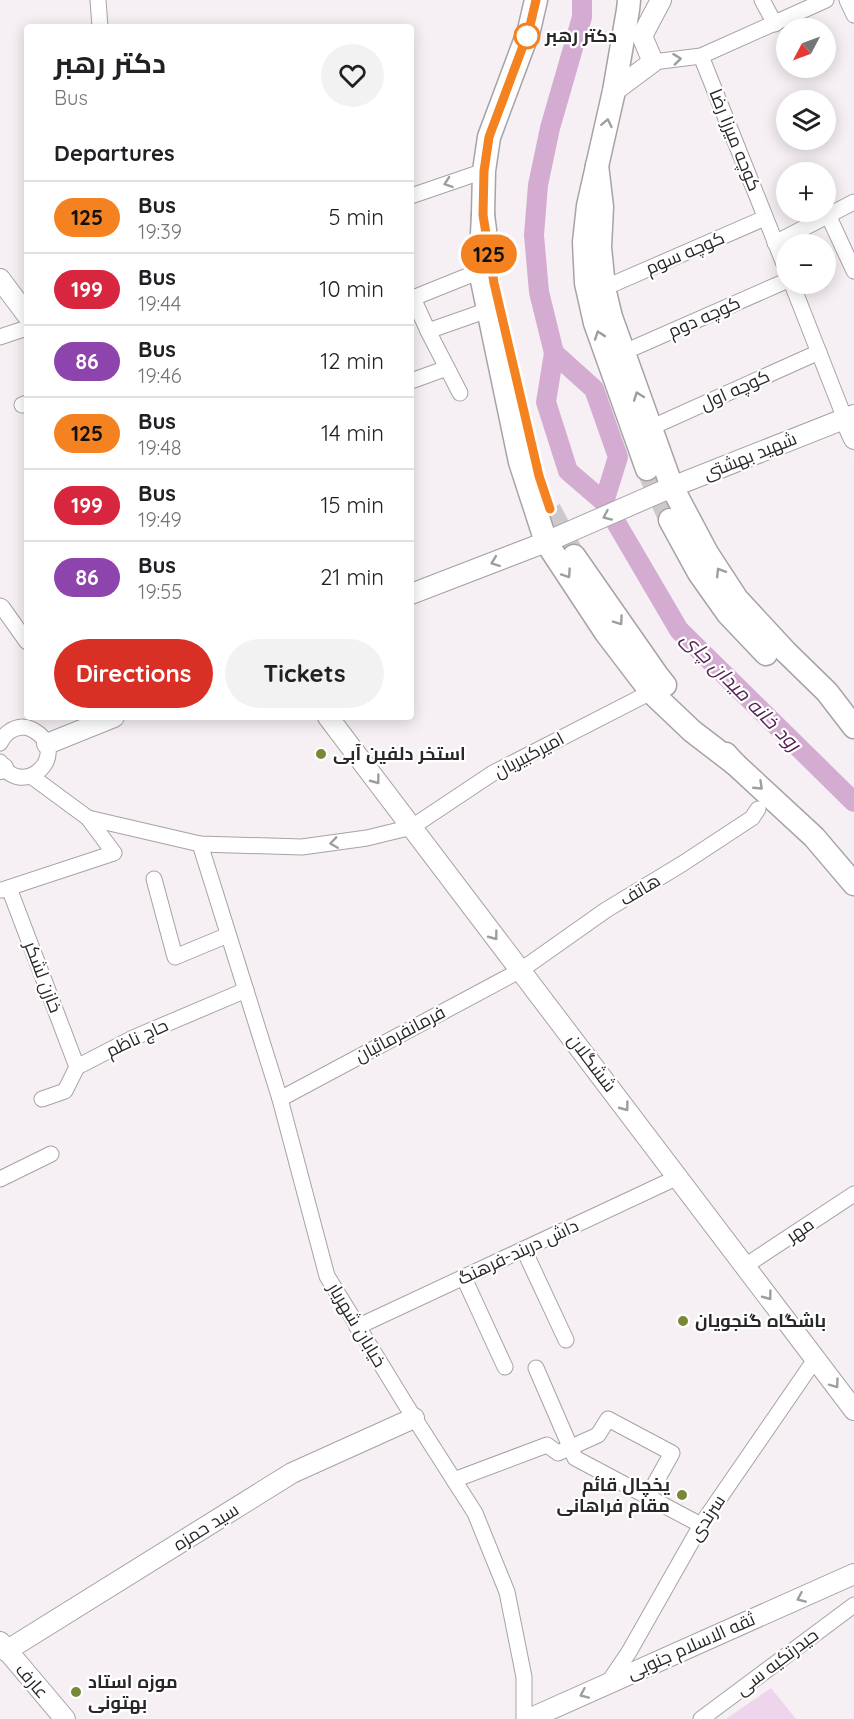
<!DOCTYPE html>
<meta charset="utf-8">
<style>
body{margin:0;font-family:Quicksand,Cairo,sans-serif;background:#f2f2f2;color:#202124;height:100vh;display:flex;flex-direction:column;font-size:22px;white-space:nowrap}
*{box-sizing:border-box;margin:0}
p{font-size:20px;color:#757577}
.icon{flex:none;width:33px;height:33px;fill:none;stroke:currentColor;stroke-width:2;stroke-linecap:round;stroke-linejoin:round}
.map{position:relative;flex:1;overflow:hidden}
.panel{position:absolute;left:24px;top:24px;width:390px;height:696px;display:flex;flex-direction:column;background:#fff;border-radius:6px;box-shadow:0 3px 15px #0003}
.panel>*{flex:none}
.badge{padding:0 12px;border-radius:20px;font-size:21px;line-height:39px}
.needle{width:39px;rotate:229deg}
.controls{position:absolute;left:776px;top:18px;display:grid;gap:12px}
.controls a{display:grid;place-items:center;width:60px;height:60px;border-radius:50%;background:#fff;box-shadow:0 3px 15px #0003;font-size:30px}
.map>.badge{position:absolute;translate:-50% -50%;box-shadow:0 0 0 3px #fff}
h2{padding:0 30px;font-size:22px;line-height:54px}
.round{display:grid;place-items:center;flex:none;width:63px;height:63px;border-radius:32px;background:#f2f2f2}
.overview{display:flex;align-items:center;justify-content:space-between;height:102px;padding:0 30px}
h1{font-size:28px;font-weight:700;line-height:45px}
.action{display:flex;gap:12px;margin-top:auto;padding:12px 30px}
.action a{flex:1;height:69px;border-radius:36px;background:#d93025;color:#fff;font-size:24px;font-weight:700;line-height:69px;text-align:center}
.action a+a{background:#f2f2f2;color:#202124}
ul{padding:0;list-style:none}
li{display:flex;align-items:center;gap:18px;height:72px;padding:0 30px;border-top:2px solid #e0e0e0}
li div{flex:1}
li b{display:block;font-size:22px}
li em{font-style:normal}
li .badge{min-width:66px;font-weight:700;text-align:center}
.map>svg:first-child{display:block}
.green{fill:#efd5ec}
.lines{fill:none;stroke-linecap:round;stroke-linejoin:round}
.river{stroke:#d4acd1;stroke-width:20}
.highway-tunnel{stroke:#cdc8cc;stroke-width:22;stroke-dasharray:22 11;stroke-linecap:butt}
.minor-casing{stroke:#a7a2a6;stroke-width:17}
.major-casing{stroke:#a7a2a6;stroke-width:22}
.highway-casing{stroke:#a7a2a6;stroke-width:25}
.minor{stroke:#fff;stroke-width:15}
.major{stroke:#fff;stroke-width:20}
.highway{stroke:#fff;stroke-width:22}
.oneway{stroke:#9f9e9f}
.line-casing{stroke:#fff;stroke-width:14}
.line{stroke:#f58220;stroke-width:9}
.stop-dot{fill:#fff;stroke:#f58220;stroke-width:3}
.poi-dot{fill:#798837;stroke:#fff;stroke-width:2}
.labels{text-anchor:middle;stroke-width:4.5;stroke-linejoin:round;paint-order:stroke}
.stop-label{font-size:18px;font-weight:bold;fill:#292729;stroke:#fff;text-anchor:start}
.street-label{font-size:18px;fill:#292729;stroke:#fff}
.poi-label{font-size:18px;font-weight:bold;fill:#292729;stroke:#fff;text-anchor:start}
.water-label{font-size:20px;font-style:italic;fill:#542453;stroke:#fff}
</style>
<div class="map">
<svg width="854" height="1719" viewBox="0 0 854 1719">
<rect width="100%" height="100%" fill="#f6f0f5"/>
<!-- green -->
<polygon class="green" points="771,1688 796,1719 726,1719"/>
<g class="lines">
<!-- river -->
<g class="river">
<polyline points="582,0 582,17 550,128 538,185 534,235 539,292 554,353 594,389 618,457 604,502 679,630 854,802"/>
<polyline points="554,353 546,402 568,471 604,502"/>
</g>
<!-- highway-tunnel -->
<g class="highway-tunnel">
<polyline points="647,469 670,520"/>
<polyline points="550,509 574,556"/>
</g>
<!-- minor casing -->
<g class="minor-casing">
<g id="minor">
<polyline points="98,0 100,27"/>
<polyline points="762,0 775,24"/>
<polyline points="847,0 854,15"/>
<polyline points="701,56 786,269"/>
<polyline points="653,62 701,56 826,0"/>
<polyline points="411,196 484,171"/>
<polyline points="828,215 854,271"/>
<polyline points="775,243 854,202"/>
<polyline points="792,284 845,419"/>
<polyline points="604,288 765,218"/>
<polyline points="428,331 488,310"/>
<polyline points="0,337 27,328"/>
<polyline points="622,353 786,281"/>
<polyline points="411,381 447,368"/>
<polyline points="460,393 428,331 413,298 480,271"/>
<polyline points="22,405 27,403"/>
<polyline points="650,428 819,352"/>
<polyline points="0,606 2,607 27,642"/>
<path d="M 0,743 C 4,734 12,728 22,727 C 28,727 34,730 39,734 C 68,758 21,800 0,762"/>
<polyline points="31,776 88,818 200,844 302,847 367,838 412,827 493,773 651,692"/>
<polyline points="200,844 280,1099 327,1276 406,1405 475,1513 507,1592 524,1677 524,1719"/>
<polyline points="154,879 175,957 228,935"/>
<polyline points="9,888 77,1067"/>
<polyline points="2,890 114,853 88,818"/>
<polyline points="42,1099 65,1091 77,1067 133,1038 246,990"/>
<polyline points="280,1099 521,970 606,910 682,864 752,818 758,809"/>
<polyline points="0,1179 51,1154"/>
<polyline points="524,1250 566,1340"/>
<polyline points="745,1266 854,1194"/>
<polyline points="464,1278 505,1367"/>
<polyline points="357,1327 678,1177"/>
<polyline points="536,1368 575,1458 701,1525"/>
<polyline points="454,1480 547,1445 558,1453 598,1435 608,1419 672,1453 648,1496"/>
<polyline points="608,1683 629,1652 701,1525 816,1358"/>
<polyline points="701,1719 854,1605"/>
</g>
</g>
<!-- major casing -->
<g class="major-casing">
<g id="major">
<polyline points="614,91 653,62 642,36 661,0"/>
<polyline points="0,279 27,315"/>
<polyline points="845,419 854,439"/>
<polyline points="411,594 546,542 672,487 854,415"/>
<polyline points="328,717 854,1410"/>
<polyline points="47,744 114,717"/>
<polyline points="0,769 3,768"/>
<polyline points="0,1642 65,1719"/>
<polyline points="6,1651 292,1473 414,1418"/>
<polyline points="529,1719 854,1574"/>
</g>
</g>
<!-- highway casing -->
<g class="highway-casing">
<g id="highway">
<polyline points="629,0 628,10 614,91 588,206 584,242 586,283 595,323 647,469"/>
<polyline points="597,165 602,207 600,247 604,288 611,317 672,487 707,553 737,599 786,652 827,692 854,727"/>
<polyline points="483,215 480,271 520,462 546,542 606,633 651,692 692,731 735,764"/>
<polyline points="485,230 483,215 484,171 489,137 529,30 536,0"/>
<polyline points="670,520 699,573 728,614 766,654"/>
<polyline points="574,556 657,675 665,685"/>
<polyline points="726,754 735,764 814,837 854,884"/>
</g>
</g>
<!-- minor -->
<use href="#minor" class="minor"/>
<!-- major -->
<use href="#major" class="major"/>
<!-- highway -->
<use href="#highway" class="highway"/>
</g>
<!-- one-way arrows -->
<defs><path id="oneway-chevron" d="M-2-3.5L2.5 0L-2 3.5" fill="none" stroke-width="1.6" stroke-linecap="round" stroke-linejoin="round" transform="scale(1.5)"/></defs>
<g class="oneway">
<use href="#oneway-chevron" transform="translate(677 59) rotate(-7)"/>
<use href="#oneway-chevron" transform="translate(607 123) rotate(-78)"/>
<use href="#oneway-chevron" transform="translate(448 183) rotate(161)"/>
<use href="#oneway-chevron" transform="translate(599 335) rotate(-109)"/>
<use href="#oneway-chevron" transform="translate(638 396) rotate(-110)"/>
<use href="#oneway-chevron" transform="translate(607 516) rotate(156)"/>
<use href="#oneway-chevron" transform="translate(495 562) rotate(159)"/>
<use href="#oneway-chevron" transform="translate(720 572) rotate(-122)"/>
<use href="#oneway-chevron" transform="translate(567 574) rotate(56)"/>
<use href="#oneway-chevron" transform="translate(619 621) rotate(55)"/>
<use href="#oneway-chevron" transform="translate(376 780) rotate(53)"/>
<use href="#oneway-chevron" transform="translate(759 786) rotate(43)"/>
<use href="#oneway-chevron" transform="translate(334 843) rotate(172)"/>
<use href="#oneway-chevron" transform="translate(494 936) rotate(53)"/>
<use href="#oneway-chevron" transform="translate(625 1107) rotate(53)"/>
<use href="#oneway-chevron" transform="translate(768 1296) rotate(53)"/>
<use href="#oneway-chevron" transform="translate(835 1384) rotate(54)"/>
<use href="#oneway-chevron" transform="translate(801 1598) rotate(156)"/>
<use href="#oneway-chevron" transform="translate(584 1694) rotate(156)"/>
</g>
<g class="lines">
<!-- line casing -->
<g class="line-casing">
<polyline id="line" points="536,0 529,30 489,137 484,171 483,215 494,283 539,476 550,509"/>
</g>
<!-- line -->
<use href="#line" class="line"/>
</g>
<!-- markers -->
<circle class="stop-dot" cx="527" cy="36" r="12"/>
<g class="poi-dot">
<circle cx="321" cy="754" r="6"/>
<circle cx="683" cy="1321" r="6"/>
<circle cx="682" cy="1495" r="6"/>
<circle cx="76" cy="1692" r="6"/>
</g>
<g class="labels">
<!-- stop labels -->
<g class="stop-label">
<text x="545" y="42">دکتر رهبر</text>
</g>
<!-- street labels -->
<g class="street-label">
<text transform="translate(735 140) rotate(68)" y="6">کوچه میرزا رضا</text>
<text transform="translate(685 253) rotate(-23)" y="6">کوچه سوم</text>
<text transform="translate(704 317) rotate(-24)" y="6">کوچه دوم</text>
<text transform="translate(735 390) rotate(-24)" y="6">کوچه اول</text>
<text transform="translate(750 456) rotate(-22)" y="6">شهید بهشتى</text>
<text transform="translate(529 755) rotate(-28)" y="6">امیرکبیریان</text>
<text transform="translate(640 890) rotate(-31)" y="6">هاتف</text>
<text transform="translate(43 977) rotate(69)" y="6">خازن لشکر</text>
<text transform="translate(400 1034) rotate(-28)" y="6">فرمانفرمائیان</text>
<text transform="translate(137 1038) rotate(-25)" y="6">حاج ناظم</text>
<text transform="translate(592 1063) rotate(53)" y="6">ششگلان</text>
<text transform="translate(800 1230) rotate(-34)" y="6">مهر</text>
<text transform="translate(518 1252) rotate(-25)" y="6">داش دربند-فرهنگ</text>
<text transform="translate(357 1325) rotate(59)" y="6">خیابان شهریار</text>
<text transform="translate(707 1518) rotate(-57)" y="6">سرندی</text>
<text transform="translate(206 1527) rotate(-32)" y="6">سید حمزه</text>
<text transform="translate(691 1646) rotate(-24)" y="6">ثقه الاسلام جنوبی</text>
<text transform="translate(777 1662) rotate(-37)" y="6">حیدرتکیه سی</text>
<text transform="translate(32 1681) rotate(49)" y="6">عارف</text>
</g>
<!-- poi labels -->
<g class="poi-label">
<text x="333" y="760">استخر دلفین آبی</text>
<text x="695" y="1327">باشگاه گنجویان</text>
<text x="670" y="1491" text-anchor="end">یخچال قائم<tspan x="670" dy="21">مقام فراهانی</tspan></text>
<text x="88" y="1688">موزه استاد<tspan x="88" dy="21">بهتونی</tspan></text>
</g>
<!-- water labels -->
<g class="water-label">
<text transform="translate(741 691) rotate(45)" y="7">رود خانه میدان چای</text>
</g>
</g>
</svg>
<div class="controls">
<a><svg class="needle" viewBox="-14 -14 28 28"><path d="M0-13l5 13h-10z" fill="#e53935"/><path d="M0 13l5-13h-10z" fill="#757577"/></svg></a>
<a><svg class="icon" aria-label="layers" viewBox="0 0 24 24"><path d="M12 4l9 5-9 5-9-5zM3 14l9 5 9-5"/></svg></a>
<a>+</a>
<a>−</a>
</div>
<b class="badge" style="left:489px;top:254px;background:#f58220;color:#111">125</b>
<section class="panel">
<div class="overview"><div><h1>دکتر رهبر</h1><p>Bus</p></div><a class="round"><svg class="icon" aria-label="heart" viewBox="0 0 24 24"><path d="M12 20l-8-8c-3-5 5-10 8-4 3-6 11-1 8 4z"/></svg></a></div>
<h2>Departures</h2>
<ul>
<li><span class="badge" style="background:#f58220;color:#111">125</span><div><b>Bus</b><p>19:39</p></div><em>5 min</em></li>
<li><span class="badge" style="background:#d7263d;color:#fff">199</span><div><b>Bus</b><p>19:44</p></div><em>10 min</em></li>
<li><span class="badge" style="background:#8e44ad;color:#fff">86</span><div><b>Bus</b><p>19:46</p></div><em>12 min</em></li>
<li><span class="badge" style="background:#f58220;color:#111">125</span><div><b>Bus</b><p>19:48</p></div><em>14 min</em></li>
<li><span class="badge" style="background:#d7263d;color:#fff">199</span><div><b>Bus</b><p>19:49</p></div><em>15 min</em></li>
<li><span class="badge" style="background:#8e44ad;color:#fff">86</span><div><b>Bus</b><p>19:55</p></div><em>21 min</em></li>
</ul>
<div class="action"><a>Directions</a><a>Tickets</a></div>
</section>
</div>
